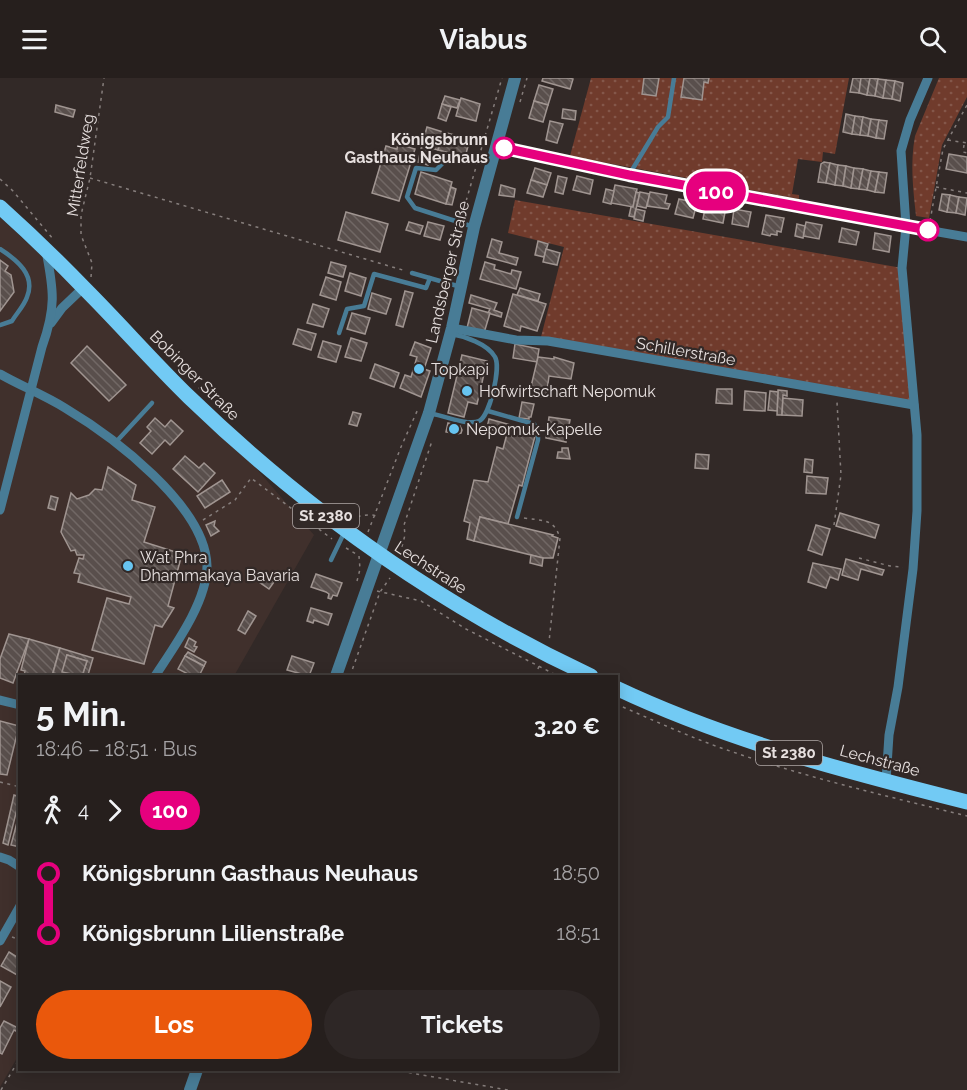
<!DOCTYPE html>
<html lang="de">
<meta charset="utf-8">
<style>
body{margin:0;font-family:Raleway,sans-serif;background:#2e2726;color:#f1f3f6;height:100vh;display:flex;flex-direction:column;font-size:22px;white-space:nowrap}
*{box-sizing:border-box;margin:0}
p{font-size:20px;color:#a4a2a4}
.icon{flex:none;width:33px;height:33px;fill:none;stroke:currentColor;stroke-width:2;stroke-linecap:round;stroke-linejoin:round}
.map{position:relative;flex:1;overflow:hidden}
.details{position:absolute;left:18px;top:597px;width:600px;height:396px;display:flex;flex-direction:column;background:#261f1d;border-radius:0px;box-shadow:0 3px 15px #0003,0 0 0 2px #423d3b}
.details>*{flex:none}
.badge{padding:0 12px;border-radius:20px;font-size:21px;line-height:39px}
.map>.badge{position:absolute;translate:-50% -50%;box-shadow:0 0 0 3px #fff}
.legs{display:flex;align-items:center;gap:9px;height:66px;padding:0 18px;font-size:20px}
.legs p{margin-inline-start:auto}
.head{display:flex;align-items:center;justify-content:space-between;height:102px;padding:0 18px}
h1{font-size:33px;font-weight:700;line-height:45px}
.cta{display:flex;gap:12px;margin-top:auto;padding:12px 18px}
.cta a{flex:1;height:69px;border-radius:36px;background:#ea580c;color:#fff;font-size:24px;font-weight:700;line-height:69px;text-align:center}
.cta a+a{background:#2e2726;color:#f1f3f6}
ul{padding:0 18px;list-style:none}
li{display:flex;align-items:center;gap:21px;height:60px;font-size:22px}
li i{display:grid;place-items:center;width:9px;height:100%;margin:0 8px;background:currentColor}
li i::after{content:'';width:15px;height:15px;margin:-8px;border:4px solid;border-radius:50%;background:#261f1d}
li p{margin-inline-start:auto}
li:first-child i{background:linear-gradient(#0000 50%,currentColor 0)}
li:last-child i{background:linear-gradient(currentColor 50%,#0000 0)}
header{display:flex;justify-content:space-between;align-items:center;height:78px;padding:0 18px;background:#261f1d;font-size:27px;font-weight:700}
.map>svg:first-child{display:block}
.built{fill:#40302c}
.green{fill:url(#green-dots)}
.building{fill:url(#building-back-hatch);stroke:#a09591;stroke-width:1.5}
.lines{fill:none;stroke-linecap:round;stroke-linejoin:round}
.path{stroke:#867e7c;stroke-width:1.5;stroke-dasharray:3 4.5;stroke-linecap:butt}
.service{stroke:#487c96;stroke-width:4.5}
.minor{stroke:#487c96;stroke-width:9}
.tertiary{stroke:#487c96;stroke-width:12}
.primary{stroke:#72caf4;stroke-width:15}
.line-1-casing{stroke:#fff;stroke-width:14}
.line-1{stroke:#e6007e;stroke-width:9}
.stop-1-dot{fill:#fff;stroke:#e6007e;stroke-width:3}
.poi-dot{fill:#67c4f0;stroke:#322927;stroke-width:2}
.labels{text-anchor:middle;stroke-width:4.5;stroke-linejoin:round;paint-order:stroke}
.shield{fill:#322927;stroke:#b1a9a8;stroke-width:1.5}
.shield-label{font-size:15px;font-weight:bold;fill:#e7e0df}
.stop-label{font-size:16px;font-weight:bold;fill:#e7e0df;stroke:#322927;text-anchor:end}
.street-label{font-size:16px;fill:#e7e0df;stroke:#322927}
.poi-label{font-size:16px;fill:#e7e0df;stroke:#322927;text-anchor:start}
</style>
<header><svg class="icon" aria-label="menu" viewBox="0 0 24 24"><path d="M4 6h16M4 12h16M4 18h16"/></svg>Viabus<svg class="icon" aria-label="search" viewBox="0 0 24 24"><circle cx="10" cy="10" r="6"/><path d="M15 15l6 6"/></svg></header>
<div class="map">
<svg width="967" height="1012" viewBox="0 0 967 1012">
<defs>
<pattern id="green-dots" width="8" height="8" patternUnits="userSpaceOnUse" patternTransform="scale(1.5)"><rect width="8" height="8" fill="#703b2c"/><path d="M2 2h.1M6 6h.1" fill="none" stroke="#84574a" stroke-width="1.8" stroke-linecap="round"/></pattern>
<pattern id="building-back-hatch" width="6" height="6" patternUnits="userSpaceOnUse" patternTransform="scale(1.5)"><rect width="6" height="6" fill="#594f4c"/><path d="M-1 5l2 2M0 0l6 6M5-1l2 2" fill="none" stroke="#716865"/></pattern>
</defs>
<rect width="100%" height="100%" fill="#322927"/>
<!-- built -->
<polygon class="built" points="0,139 71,206 185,324 255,389 314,457 234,598 20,598 20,975 0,1009"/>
<!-- green -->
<g class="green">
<polygon points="591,0 849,0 835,76 823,74 822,84 798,81 792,116 799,117 799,121 570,78"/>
<path d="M 939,0 L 967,0 L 967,19 L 942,67 L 929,140 L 916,138 C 913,111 910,85 915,58 Z"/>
<polygon points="515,122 902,190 911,325 541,259 564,169 508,155"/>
</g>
<!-- building -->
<g class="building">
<polygon points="543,0 569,0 573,1 570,11 542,3"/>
<polygon points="644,0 659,0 656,18 642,16"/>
<polygon points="684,0 709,0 708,5 704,4 702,22 681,19"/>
<polygon points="853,0 861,0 859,15 850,14"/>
<polygon points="861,0 870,0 867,17 859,15"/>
<polygon points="870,0 878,1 875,18 867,17"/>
<polygon points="878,1 886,2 883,20 875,18"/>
<polygon points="886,2 895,3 892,21 883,20"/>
<polygon points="895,3 903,5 900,23 892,21"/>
<polygon points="539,7 553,11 548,27 534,23"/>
<polygon points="445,18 460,22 457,30 442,26"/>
<polygon points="461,20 480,26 476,43 456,38"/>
<polygon points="534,23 548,27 543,44 529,40"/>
<polygon points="442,26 451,29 446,43 438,40"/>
<polygon points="56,27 75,32 73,39 55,34"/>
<polygon points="563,31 576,33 575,42 562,40"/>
<polygon points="846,36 855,38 852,56 843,54"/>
<polygon points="855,38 863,39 860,57 852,56"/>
<polygon points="863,39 871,41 868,58 860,57"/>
<polygon points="871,41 879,42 876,60 868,58"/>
<polygon points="879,42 887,43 884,61 876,60"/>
<polygon points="550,43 563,46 557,65 546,62"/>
<polygon points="427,49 443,54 438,72 422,67"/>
<polygon points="443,54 470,61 465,79 438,72"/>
<polygon points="398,66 415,71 399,123 372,115 386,68 397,71"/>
<polygon points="422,67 433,70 428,87 418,84"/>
<polygon points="949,76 967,79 967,95 946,91"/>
<polygon points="824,84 830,85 826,105 818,104 821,86"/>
<polygon points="830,85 838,87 835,107 826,105"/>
<polygon points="838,87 846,88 843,108 835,107"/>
<polygon points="846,88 854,90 851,110 843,108"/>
<polygon points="535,90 551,95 547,107 531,102"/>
<polygon points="854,90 863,91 859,111 851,110"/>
<polygon points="863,91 871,93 867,112 859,111"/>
<polygon points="871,93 879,94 875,114 867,112"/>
<polygon points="421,94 452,104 446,126 415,116"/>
<polygon points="879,94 887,95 884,115 875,114"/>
<polygon points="558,98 567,100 563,116 555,114"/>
<polygon points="577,98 593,102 590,116 573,112"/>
<polygon points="531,102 547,107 543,119 527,115"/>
<polygon points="501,107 515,111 514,119 499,117"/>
<polygon points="615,107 637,111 633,129 611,125"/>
<polygon points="451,109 456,111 452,127 446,126"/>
<polygon points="606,111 614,113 611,126 603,124"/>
<polygon points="636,114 640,115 634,139 629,138 631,129 633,129"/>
<polygon points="640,114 650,116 646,130 637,128"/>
<polygon points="650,114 667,117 665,125 670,126 668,131 647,128"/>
<polygon points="942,116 950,117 947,134 939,132"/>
<polygon points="950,117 959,119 956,135 947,134"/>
<polygon points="959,119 967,120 965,137 956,135"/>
<polygon points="679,121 697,125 693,140 675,136"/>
<polygon points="706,125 726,129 723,145 703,141"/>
<polygon points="636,131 645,133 643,143 634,141"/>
<polygon points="734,131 751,134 748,149 732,146"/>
<polygon points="346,134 388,146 380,174 338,162"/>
<polygon points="766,137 784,140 781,154 777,153 777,157 771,156 770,158 762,156"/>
<polygon points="409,144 423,148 420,156 406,152"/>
<polygon points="428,144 444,148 440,162 424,158"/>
<polygon points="806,144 822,147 819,161 803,158"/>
<polygon points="797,146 805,148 803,160 795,158"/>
<polygon points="842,150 859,154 856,167 839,164"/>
<polygon points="875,155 891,158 889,174 873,171"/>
<polygon points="492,161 502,164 499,175 518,180 516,187 487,179"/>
<polygon points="538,163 548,166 544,179 535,177"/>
<polygon points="546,171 560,175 557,187 543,184"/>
<polygon points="0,182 8,188 5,193 11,197 14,214 0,233"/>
<polygon points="331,184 346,188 343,199 328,195"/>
<polygon points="485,184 495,187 494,191 511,196 512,192 521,194 516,211 480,201"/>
<polygon points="350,195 366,200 361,218 345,213"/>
<polygon points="326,199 341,204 336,222 320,217"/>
<polygon points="520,210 540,216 538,223 517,217"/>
<polygon points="405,213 413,215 403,249 396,247"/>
<polygon points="372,215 391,221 386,236 368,231"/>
<polygon points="513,216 546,226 537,253 521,248 520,253 504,248"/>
<polygon points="471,217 497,225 494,232 502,235 501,239 488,235 490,231 469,225"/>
<polygon points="313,226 329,231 323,249 307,245"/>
<polygon points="472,230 490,235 484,255 467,250"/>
<polygon points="352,235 370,240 365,256 347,251"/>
<polygon points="298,251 316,256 311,272 293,266"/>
<polygon points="351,260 367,265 361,283 345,279"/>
<polygon points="323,263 341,268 336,284 318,279"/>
<polygon points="415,264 431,270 424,291 430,293 421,319 400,310 405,297 411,299 417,279 410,277"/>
<polygon points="515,266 539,271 537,284 513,280"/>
<polygon points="87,268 126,307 109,323 71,285"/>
<polygon points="462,277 487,283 477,326 468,324 464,339 448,335"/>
<polygon points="538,279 554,281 554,279 574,285 571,301 549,298 546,320 529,317"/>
<polygon points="375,286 399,295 394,309 370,300"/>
<polygon points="717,311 732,311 732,326 716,325"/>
<polygon points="778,312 787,313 787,318 783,317 782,337 777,337"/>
<polygon points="745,313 766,315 765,333 744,332"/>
<polygon points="770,313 778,314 777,333 768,332"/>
<polygon points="783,320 803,322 802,338 782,337"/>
<polygon points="522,324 534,326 531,339 529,339 529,341 519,340"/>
<polygon points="353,334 361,336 357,348 349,346"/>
<polygon points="549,339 570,342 566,364 546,360"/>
<polygon points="155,340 165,349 171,342 183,353 170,367 165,362 152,376 140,365 151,353 147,349"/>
<polygon points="489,341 511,347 510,352 508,352 507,356 487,350"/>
<polygon points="448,345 460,348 462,352 461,355 457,356 446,354"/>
<polygon points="508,352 535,358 522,408 519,407 508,446 480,439 474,463 467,461 470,445 464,443 474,402 488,404 497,369 503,371"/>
<polygon points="562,370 568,370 570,381 557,380 558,374 562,374"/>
<polygon points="696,376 709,377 708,391 695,390"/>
<polygon points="185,378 199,390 204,385 215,395 198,414 173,391"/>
<polygon points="805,381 813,382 812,395 804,394"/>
<polygon points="108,389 136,407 132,422 155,429 144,464 182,476 168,528 174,530 162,549 155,547 144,586 92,572 107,520 129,526 131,519 78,504 80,496 74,495 79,480 83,481 84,477 77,477 75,472 71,473 61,454 71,415 77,421 89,417 95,411 102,412"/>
<polygon points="807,398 828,400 826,416 806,415"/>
<polygon points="222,402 230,414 205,430 197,418"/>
<polygon points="51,418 58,420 55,432 48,430"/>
<polygon points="840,435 879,447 875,460 836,448"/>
<polygon points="480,439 553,457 552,458 558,460 553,480 543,480 474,463"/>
<polygon points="215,443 214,448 219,453 211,458 206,447"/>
<polygon points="816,447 830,451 822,477 808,472"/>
<polygon points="531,477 543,480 542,488 530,485"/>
<polygon points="846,481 884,492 882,497 861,491 858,502 842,497"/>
<polygon points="813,485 841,491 838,502 830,499 826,510 808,504"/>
<polygon points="316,496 342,505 337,518 333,517 331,521 328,520 329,516 326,514 311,509"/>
<polygon points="264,497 274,504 269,511 259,504"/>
<polygon points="311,530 332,536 328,547 314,542 313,545 307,543"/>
<polygon points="248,533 256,538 245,556 238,552"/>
<polygon points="9,556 29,561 13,605 0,600 0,581"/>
<polygon points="189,560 196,564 194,568 197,569 194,574 185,569"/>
<polygon points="29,561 60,570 52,598 24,598 25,593 21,592"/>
<polygon points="60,570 93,580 88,597 83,595 87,583 67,577 63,598 53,595"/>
<polygon points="188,574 206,584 204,588 185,578"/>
<polygon points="67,577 87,583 82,598 62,594"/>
<polygon points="185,578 204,588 199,598 192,598 178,591"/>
<polygon points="292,578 314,585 309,598 287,592"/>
<polygon points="0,643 19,648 7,697 0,696"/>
<polygon points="14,717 20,719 8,767 3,765"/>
<polygon points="20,733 20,769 11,767"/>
<polygon points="9,874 20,881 19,898 1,888"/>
<polygon points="0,903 11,909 0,929"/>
<polygon points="4,943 20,951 20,955 14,952 2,976 0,975 0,950"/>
</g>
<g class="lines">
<!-- path -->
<g class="path">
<polyline points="520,24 527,0"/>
<polyline points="948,62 967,65"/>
<polyline points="964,67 963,74 967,75"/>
<polyline points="90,100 406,193"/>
<polyline points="0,101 13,113 53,161"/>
<polyline points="936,109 967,115"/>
<polyline points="462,137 502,0"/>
<polyline points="930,143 943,71 967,27"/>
<polyline points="446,198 458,151"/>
<polyline points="91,199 92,185 81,157 81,137 90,100 104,0"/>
<polyline points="443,237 441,222 443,212"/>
<polyline points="172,283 200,311"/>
<path d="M 350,438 C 361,440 368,434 379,439"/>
<path d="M 524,440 C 542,443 554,440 560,460 L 549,564"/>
<polyline points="203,442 235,422 251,400 332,461"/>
<polyline points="834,447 841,397 837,324"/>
<polyline points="368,454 401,369 418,331"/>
<polyline points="346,470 358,477"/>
<polyline points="400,476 405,457 404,447 432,363"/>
<polyline points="859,480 890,488 903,489"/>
<polyline points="357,503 360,491 359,478"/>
<polyline points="377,513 421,523 466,551 558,598"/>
<polyline points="350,598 380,514 390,500"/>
<polyline points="535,598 540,586"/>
<path d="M 616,626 C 653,642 689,659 727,672 C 805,699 886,718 967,738"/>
<polyline points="0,704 20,709"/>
<polyline points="12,859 20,862"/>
<polyline points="394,992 508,1012"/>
<polyline points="1,1012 20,980"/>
</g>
<!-- service -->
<g class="service">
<polyline points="442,86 436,92 416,90 407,119 415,130 474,149"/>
<polyline points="629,97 658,49 668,39 674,0"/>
<path d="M 0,171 C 17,182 36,197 27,219 C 24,228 16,236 12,243 L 0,247"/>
<polyline points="412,195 461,209"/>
<polyline points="339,255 347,231 364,228 374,196 426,210 430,200"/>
<polyline points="488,333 534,346 538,355 538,362 517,439"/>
<path d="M 429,335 C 441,337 468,348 479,343 C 490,338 501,289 495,279 C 488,266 464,258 451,256"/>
<polyline points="115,365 152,325"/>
<polyline points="331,482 344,455"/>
</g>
<!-- minor -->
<g class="minor">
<polyline points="495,69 802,130 967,159"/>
<polyline points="51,245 62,230 84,209"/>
<polyline points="452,250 516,262 548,263 914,327"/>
<path d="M 0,296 C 21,308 44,317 65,330 C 112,358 206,428 207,488 C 207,524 174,569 155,598"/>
<path d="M 0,432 L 42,269 C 56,230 54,213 46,173"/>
<polyline points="0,622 20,627"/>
<polyline points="886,703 889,657 898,609 913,491 917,433 917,357 902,190 906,148 901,73 910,42 928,0"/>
<polyline points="0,779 9,782 20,789"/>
<polyline points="0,863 20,828"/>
</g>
<!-- tertiary -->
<g class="tertiary">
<polyline points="336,598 429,335 452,250 474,149 515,0"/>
<polyline points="190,1012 197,992"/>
</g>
<!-- primary -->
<g class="primary">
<path d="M 0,129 C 29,155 58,183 85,211 C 120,246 153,284 189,319 C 308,434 441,528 591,598"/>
<path d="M 616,610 C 728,663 848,694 967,724"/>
</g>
</g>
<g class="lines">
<!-- line-1 casing -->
<g class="line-1-casing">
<polyline id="line-1" points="504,70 629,97 928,152"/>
</g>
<!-- line-1 -->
<use href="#line-1" class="line-1"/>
</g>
<!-- markers -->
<g class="stop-1-dot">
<circle cx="504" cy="70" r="10"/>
<circle cx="928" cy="152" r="10"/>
</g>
<g class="poi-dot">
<circle cx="419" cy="291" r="6"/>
<circle cx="467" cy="313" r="6"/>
<circle cx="454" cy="351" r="6"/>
<circle cx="128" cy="488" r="6"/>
</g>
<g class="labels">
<!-- shield labels -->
<g class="shield">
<rect x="293" y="426" width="66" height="24" rx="4.5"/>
<rect x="756" y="663" width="66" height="24" rx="4.5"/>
</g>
<g class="shield-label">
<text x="326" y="443">St 2380</text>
<text x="789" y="680">St 2380</text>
</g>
<!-- stop labels -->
<g class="stop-label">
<text x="488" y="67">Königsbrunn<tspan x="488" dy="18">Gasthaus Neuhaus</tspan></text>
</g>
<!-- street labels -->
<g class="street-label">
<text transform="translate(80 87) rotate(-81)" y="6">Mitterfeldweg</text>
<text transform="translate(447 194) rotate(-77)" y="6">Landsberger Straße</text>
<text transform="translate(686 273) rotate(10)" y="6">Schillerstraße</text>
<text transform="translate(195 297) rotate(45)" y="6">Bobinger Straße</text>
<text transform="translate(431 489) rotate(33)" y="6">Lechstraße</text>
<text transform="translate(880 682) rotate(15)" y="6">Lechstraße</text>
</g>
<!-- poi labels -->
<g class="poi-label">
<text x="431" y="297">Topkapi</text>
<text x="479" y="319">Hofwirtschaft Nepomuk</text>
<text x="466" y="357">Nepomuk-Kapelle</text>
<text x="140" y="485">Wat Phra<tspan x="140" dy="18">Dhammakaya Bavaria</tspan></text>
</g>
</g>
</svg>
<b class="badge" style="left:716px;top:113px;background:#e6007e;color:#fff">100</b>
<section class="details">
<div class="head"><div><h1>5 Min.</h1><p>18:46 – 18:51 · Bus</p></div><b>3.20 €</b></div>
<div class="legs"><svg class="icon" aria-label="walk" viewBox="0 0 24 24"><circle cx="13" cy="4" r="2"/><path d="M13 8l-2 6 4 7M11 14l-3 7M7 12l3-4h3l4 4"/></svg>4<svg class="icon" aria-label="forward" viewBox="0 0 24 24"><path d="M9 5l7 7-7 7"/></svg><b class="badge" style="background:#e6007e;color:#fff">100</b></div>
<ul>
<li><i style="color:#e6007e"></i><b>Königsbrunn Gasthaus Neuhaus</b><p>18:50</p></li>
<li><i style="color:#e6007e"></i><b>Königsbrunn Lilienstraße</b><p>18:51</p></li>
</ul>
<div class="cta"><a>Los</a><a>Tickets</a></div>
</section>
</div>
